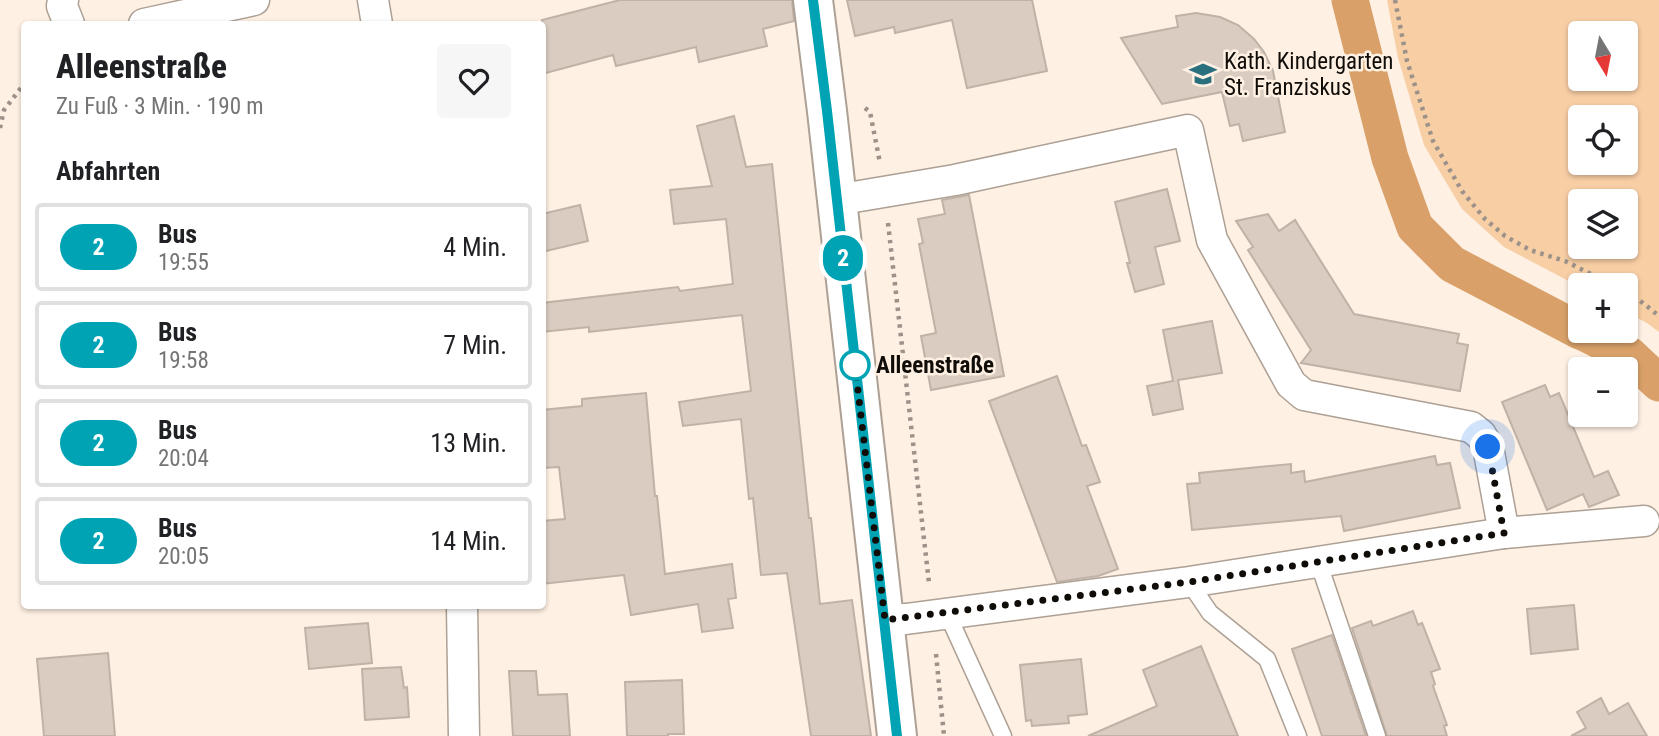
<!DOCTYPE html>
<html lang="de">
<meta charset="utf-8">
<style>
body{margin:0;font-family:"Roboto Condensed",sans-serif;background:#f6f6f6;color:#202124;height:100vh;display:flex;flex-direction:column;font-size:26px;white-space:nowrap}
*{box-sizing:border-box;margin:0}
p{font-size:23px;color:#757577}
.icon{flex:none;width:38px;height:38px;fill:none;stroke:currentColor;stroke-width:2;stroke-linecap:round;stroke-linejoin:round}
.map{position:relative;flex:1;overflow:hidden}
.sheet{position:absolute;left:21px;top:21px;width:525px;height:588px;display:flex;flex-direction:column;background:#fff;border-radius:7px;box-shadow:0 2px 5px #0004}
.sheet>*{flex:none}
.badge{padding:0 14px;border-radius:23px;font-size:24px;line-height:46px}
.needle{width:46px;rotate:170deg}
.buttons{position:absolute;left:1568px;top:21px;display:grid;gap:14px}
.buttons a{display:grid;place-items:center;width:70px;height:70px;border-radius:7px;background:#fff;box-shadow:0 2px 5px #0004;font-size:35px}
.you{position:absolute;width:35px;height:35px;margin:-18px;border:5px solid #fff;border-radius:50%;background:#1a73e8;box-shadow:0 0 0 10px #1a73e833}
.map>.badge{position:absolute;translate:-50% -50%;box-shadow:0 0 0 4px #fff}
h2{padding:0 35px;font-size:26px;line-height:63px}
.round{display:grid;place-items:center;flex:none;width:74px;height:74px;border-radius:7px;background:#f6f6f6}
.headline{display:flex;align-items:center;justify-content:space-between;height:119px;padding:0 35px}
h1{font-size:33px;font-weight:800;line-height:52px}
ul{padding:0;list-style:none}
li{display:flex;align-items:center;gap:21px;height:88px;margin:0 14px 10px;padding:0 21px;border:4px solid #e0e0e0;border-radius:7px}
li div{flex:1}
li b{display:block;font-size:26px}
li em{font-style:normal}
li .badge{min-width:77px;font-weight:700;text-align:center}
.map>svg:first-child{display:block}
.green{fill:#f8cea5;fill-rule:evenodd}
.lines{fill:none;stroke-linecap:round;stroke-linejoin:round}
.canal{stroke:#d9a169;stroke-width:37}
.building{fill:#daccc0;stroke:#bfb2a6;stroke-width:2}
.lane-casing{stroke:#ada094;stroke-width:19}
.street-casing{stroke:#ada094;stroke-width:33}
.secondary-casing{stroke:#ada094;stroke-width:42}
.path{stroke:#9c9289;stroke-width:4.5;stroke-dasharray:3.5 5;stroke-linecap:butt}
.lane{stroke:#fff;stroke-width:16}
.street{stroke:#fff;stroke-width:30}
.secondary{stroke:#fff;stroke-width:38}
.line-casing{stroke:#fff;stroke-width:16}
.line{stroke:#00a3b4;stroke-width:10}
.walk{stroke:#100c08;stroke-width:7;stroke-dasharray:0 12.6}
.stop-dot{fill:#fff;stroke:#00a3b4;stroke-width:3.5}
.labels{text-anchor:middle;stroke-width:5;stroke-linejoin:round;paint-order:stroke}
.poi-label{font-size:23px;fill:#100c08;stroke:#fef0e3;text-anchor:start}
.stop-label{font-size:23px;font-weight:bold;fill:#100c08;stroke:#fef0e3;text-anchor:start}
</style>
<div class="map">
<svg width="1659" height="736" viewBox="0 0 1659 736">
<rect width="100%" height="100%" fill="#fef0e3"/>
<!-- green -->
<path class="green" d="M 1387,0 L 1659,0 L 1659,332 L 1647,323 L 1626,312 L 1626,285 L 1580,285 L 1580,287 L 1504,247 L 1462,209 L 1424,145 L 1398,58 ZM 1580,33 L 1626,33 L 1626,79 L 1580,79 ZM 1580,117 L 1626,117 L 1626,163 L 1580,163 ZM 1580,201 L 1626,201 L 1626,247 L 1580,247 Z"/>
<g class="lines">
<!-- canal -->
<g class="canal">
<polyline points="1350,0 1390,158 1415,227 1452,264 1580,331"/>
<polyline points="1581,331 1629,355 1659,383"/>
</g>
</g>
<!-- building -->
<g class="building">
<polygon points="620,0 792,0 794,21 763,29 767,46 699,62 696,47 616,66 613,55 542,74 542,20"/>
<polygon points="847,0 1032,0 1047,71 967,88 952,20 895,33 894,27 855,36"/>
<polygon points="1196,13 1220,17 1238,25 1254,39 1264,52 1273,71 1285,132 1243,141 1239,124 1230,126 1222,92 1162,104 1121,38 1178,27 1176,16"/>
<polygon points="734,116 746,167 772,164 809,518 811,518 820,604 852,600 871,736 811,736 787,573 761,575 753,498 749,499 741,419 683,426 679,402 751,391 742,315 589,332 589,327 542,332 542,303 678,287 680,291 733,284 726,219 674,224 670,190 712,186 697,126"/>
<polygon points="1167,189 1180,241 1155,247 1164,284 1135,292 1127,263 1130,263 1115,202"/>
<polygon points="969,195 1004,376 931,390 921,336 936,333 919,244 923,243 918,219 945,214 942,200"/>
<polygon points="580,205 588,241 542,252 542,214"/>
<polygon points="1268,214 1279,231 1295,220 1354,314 1459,334 1457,343 1468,345 1460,391 1301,363 1311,350 1248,250 1253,247 1236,221"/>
<polygon points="1212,321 1222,373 1178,380 1183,409 1153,415 1147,386 1173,381 1163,330"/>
<polygon points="1057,376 1082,446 1086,445 1100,482 1087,486 1118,569 1098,576 1057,582 989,401"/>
<polygon points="1545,385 1550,397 1559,393 1594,477 1608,471 1619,495 1589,507 1583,494 1547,510 1502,402"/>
<polygon points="646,393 655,496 657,496 665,574 732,564 736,598 728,599 733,628 702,632 698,604 631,615 624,575 542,584 542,521 565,519 559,467 542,468 542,410 582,406 582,399"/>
<polygon points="1435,456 1437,465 1450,463 1460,508 1344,531 1341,516 1192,530 1187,484 1200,483 1199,473 1291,464 1291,473 1304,471 1305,482"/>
<polygon points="1574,605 1578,649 1531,654 1527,609"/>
<polygon points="1413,611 1418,625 1422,623 1440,669 1431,672 1435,684 1433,686 1447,725 1444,726 1447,736 1387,736 1352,628 1371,621 1373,626"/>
<polygon points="368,623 372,663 309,669 305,628"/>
<polygon points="1332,635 1366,736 1322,736 1292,649"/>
<polygon points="1201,646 1238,736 1088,736 1157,706 1143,670"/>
<polygon points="108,653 115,736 44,736 37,659"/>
<polygon points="1081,659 1087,714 1068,716 1069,723 1032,726 1031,720 1026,721 1020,665"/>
<polygon points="401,667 404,688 407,687 409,717 365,720 362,669"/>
<polygon points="509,671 536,671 538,695 567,694 570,736 513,736"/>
<polygon points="682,680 684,734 668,734 668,736 627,736 625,682"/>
<polygon points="1601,698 1609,714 1628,703 1647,736 1571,736 1586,728 1577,712"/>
</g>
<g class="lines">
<!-- lane casing -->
<g class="lane-casing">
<g id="lane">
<polyline points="1318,561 1377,736"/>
<polyline points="1189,582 1210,613 1267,659 1298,736"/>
<polyline points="947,613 1003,736"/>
</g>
</g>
<!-- street casing -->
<g class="street-casing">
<g id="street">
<polyline points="63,0 62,6 69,24"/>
<polyline points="373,0 377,24"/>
<polyline points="144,24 254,0"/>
<polyline points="836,200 955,180 1188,130 1212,240 1291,384 1304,395 1471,427 1481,435 1488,447 1504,533"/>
<polyline points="462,606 464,736"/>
<polyline points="885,620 906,619 1189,582 1504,533 1644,521"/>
</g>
</g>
<!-- secondary casing -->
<g class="secondary-casing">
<polyline id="secondary" points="813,0 827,111 897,736"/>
</g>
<!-- path -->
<g class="path">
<polyline points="1395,0 1407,61 1433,141 1462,191 1485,219 1505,236 1530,250 1565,261 1613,285"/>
<polyline points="865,108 870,112 880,163"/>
<polyline points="0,128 4,110 24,84"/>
<polyline points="888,223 929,583"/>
<polyline points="1626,292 1638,299 1659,316"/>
<polyline points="936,654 944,736"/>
</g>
<!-- lane -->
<use href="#lane" class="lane"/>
<!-- street -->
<use href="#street" class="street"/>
<!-- secondary -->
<use href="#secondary" class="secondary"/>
</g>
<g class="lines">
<!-- line casing -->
<g class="line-casing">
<polyline id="line" points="813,0 827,111 897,736"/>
</g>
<!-- line -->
<use href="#line" class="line"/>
<!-- walk -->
<polyline class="walk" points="855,365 885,620 1189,582 1504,533 1488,447"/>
</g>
<!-- icons -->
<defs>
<g id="school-bare" transform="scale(2.1)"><path d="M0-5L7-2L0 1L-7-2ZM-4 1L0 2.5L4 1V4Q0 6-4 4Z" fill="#2a6f7e" stroke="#fef0e3" stroke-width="2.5" paint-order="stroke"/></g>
</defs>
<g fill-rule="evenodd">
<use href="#school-bare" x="1203" y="74"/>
</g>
<!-- markers -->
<circle class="stop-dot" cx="855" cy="365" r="14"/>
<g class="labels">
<!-- poi labels -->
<g class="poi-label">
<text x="1224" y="69">Kath. Kindergarten<tspan x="1224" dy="26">St. Franziskus</tspan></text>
</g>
<!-- stop labels -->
<g class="stop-label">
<text x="876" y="373">Alleenstraße</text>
</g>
</g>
</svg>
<div class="buttons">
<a><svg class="needle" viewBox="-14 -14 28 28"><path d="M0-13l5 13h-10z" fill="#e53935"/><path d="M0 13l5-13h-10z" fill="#757577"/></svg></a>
<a><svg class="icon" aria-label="locate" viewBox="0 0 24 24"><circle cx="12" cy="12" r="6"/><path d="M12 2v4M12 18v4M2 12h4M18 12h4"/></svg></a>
<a><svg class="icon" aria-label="layers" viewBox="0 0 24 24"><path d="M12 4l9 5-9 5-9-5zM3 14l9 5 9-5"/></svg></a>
<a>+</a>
<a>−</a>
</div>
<div class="you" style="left:1488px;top:447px"></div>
<b class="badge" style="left:843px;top:258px;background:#00a3b4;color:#fff">2</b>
<section class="sheet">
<div class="headline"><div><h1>Alleenstraße</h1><p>Zu Fuß · 3 Min. · 190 m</p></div><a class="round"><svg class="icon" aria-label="heart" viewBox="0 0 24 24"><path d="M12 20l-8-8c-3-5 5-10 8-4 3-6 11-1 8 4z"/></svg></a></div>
<h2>Abfahrten</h2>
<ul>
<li><span class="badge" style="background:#00a3b4;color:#fff">2</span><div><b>Bus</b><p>19:55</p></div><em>4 Min.</em></li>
<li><span class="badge" style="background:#00a3b4;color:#fff">2</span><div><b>Bus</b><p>19:58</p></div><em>7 Min.</em></li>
<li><span class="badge" style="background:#00a3b4;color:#fff">2</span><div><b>Bus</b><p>20:04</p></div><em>13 Min.</em></li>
<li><span class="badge" style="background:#00a3b4;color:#fff">2</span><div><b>Bus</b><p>20:05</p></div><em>14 Min.</em></li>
</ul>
</section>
</div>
